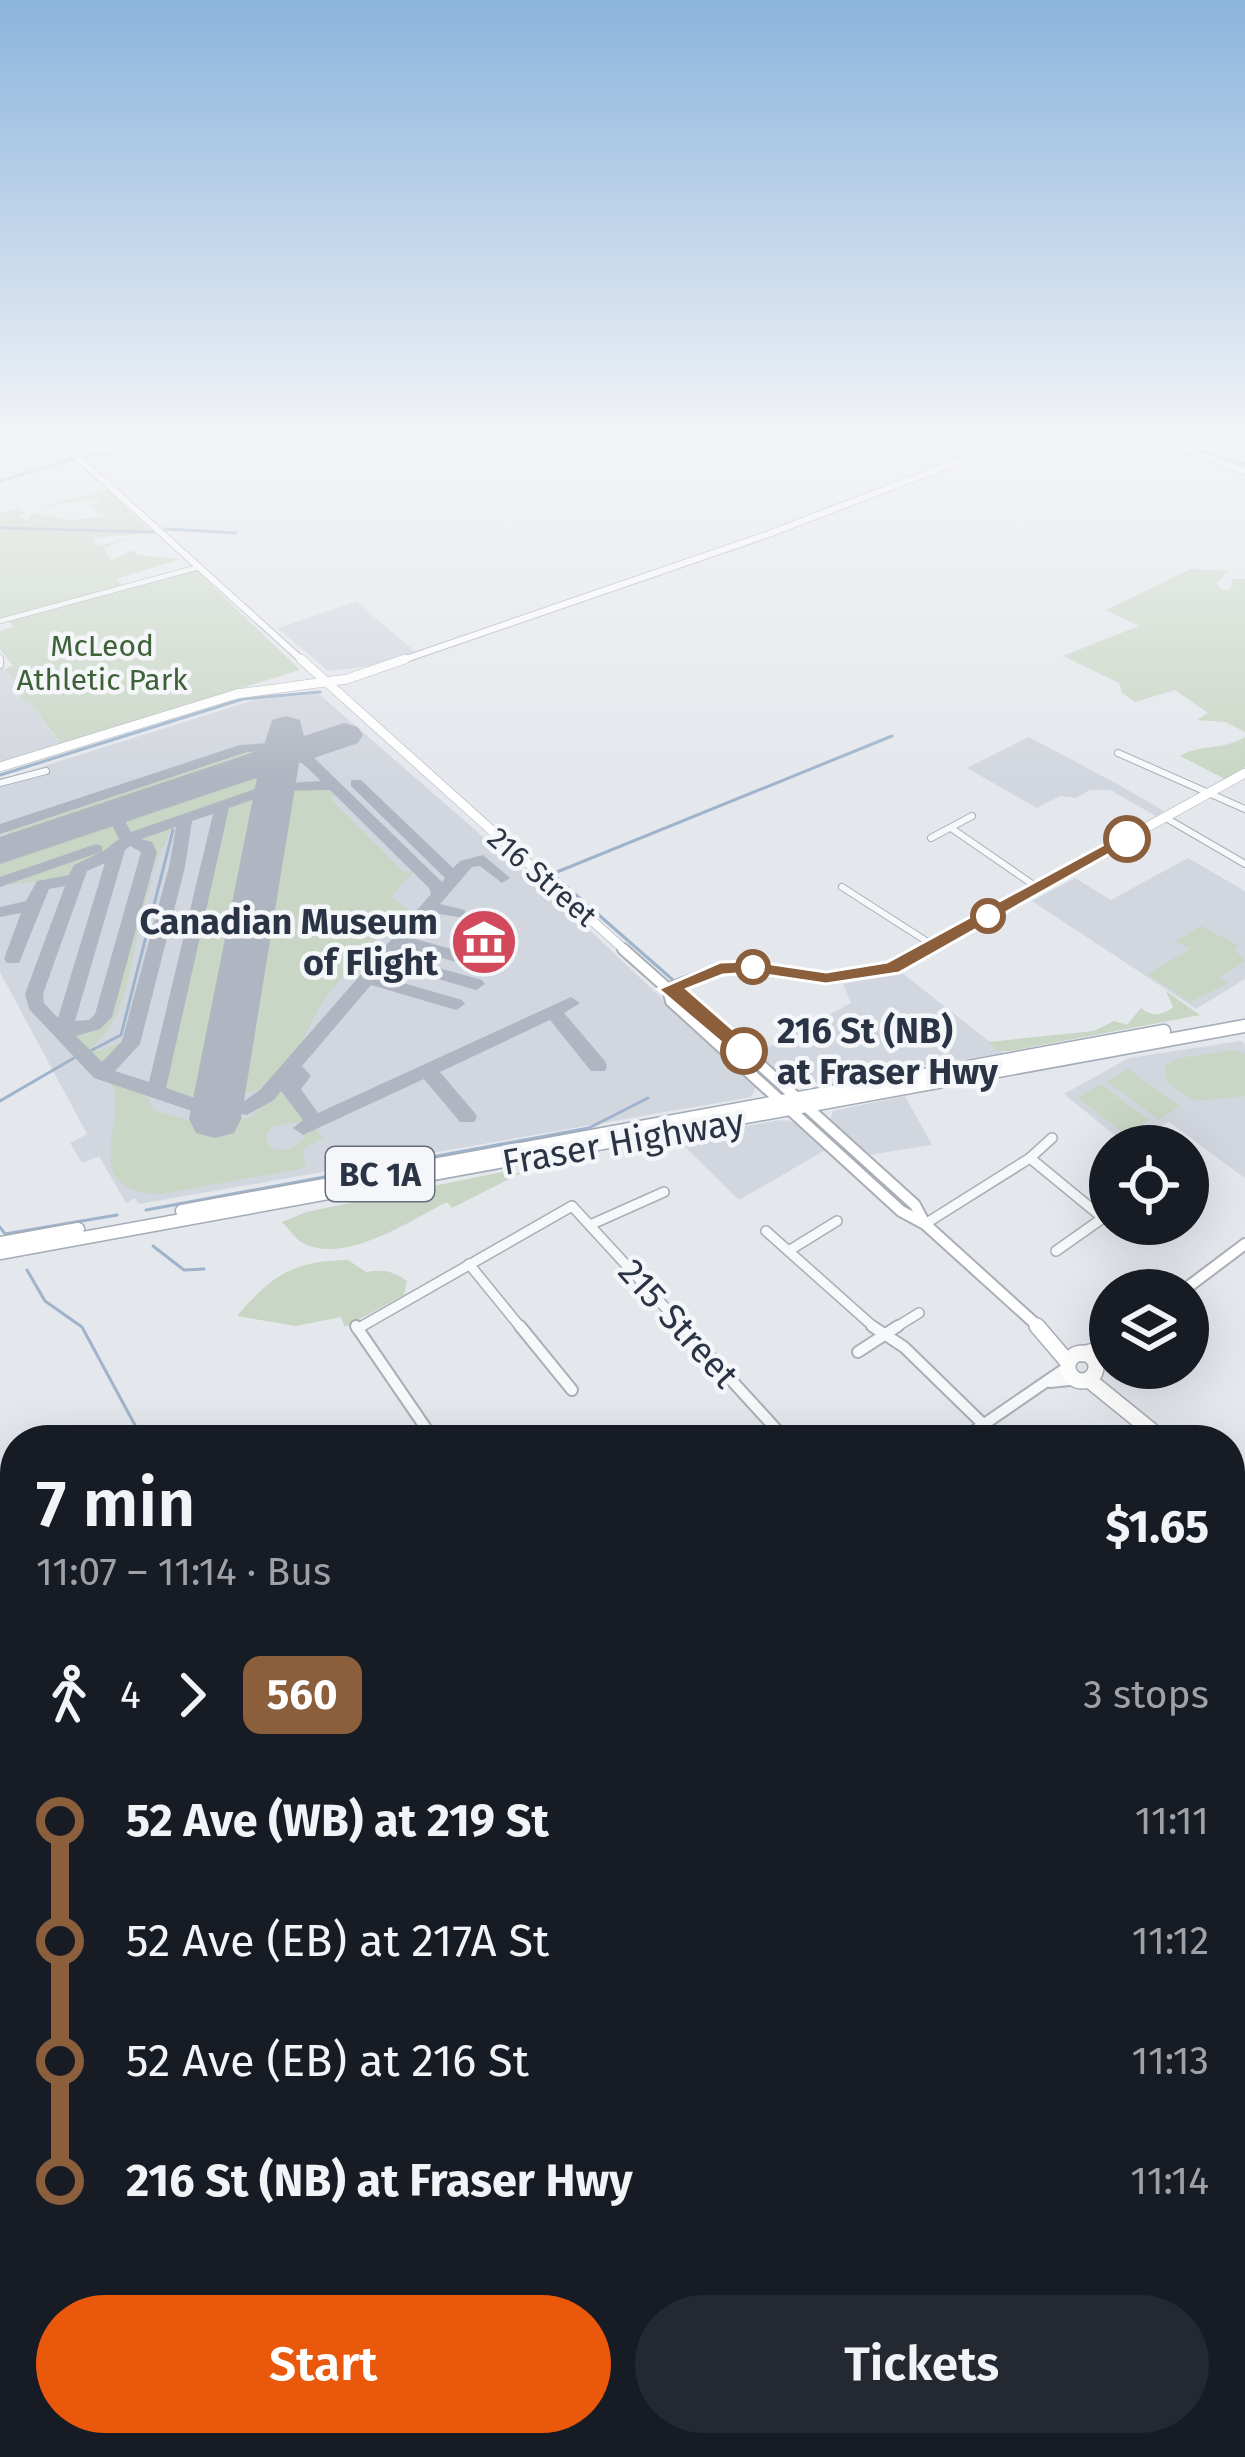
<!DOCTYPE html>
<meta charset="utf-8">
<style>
body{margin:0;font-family:"Fira Sans",sans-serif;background:#242831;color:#f1f3f6;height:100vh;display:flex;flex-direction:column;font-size:45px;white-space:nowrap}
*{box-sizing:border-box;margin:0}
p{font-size:39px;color:#9ea1a6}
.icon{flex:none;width:66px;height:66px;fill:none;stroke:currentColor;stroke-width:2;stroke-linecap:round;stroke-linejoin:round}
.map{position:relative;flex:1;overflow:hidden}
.details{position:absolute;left:0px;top:1425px;width:1245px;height:1032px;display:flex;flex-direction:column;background:#171b24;border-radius:48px 48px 0 0;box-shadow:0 12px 48px #0002}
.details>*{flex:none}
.badge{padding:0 24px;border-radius:18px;font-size:42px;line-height:78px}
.fabs{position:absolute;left:1089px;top:1125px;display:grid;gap:24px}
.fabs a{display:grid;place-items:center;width:120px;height:120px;border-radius:50%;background:#171b24;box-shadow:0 12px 48px #0002;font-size:60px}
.map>.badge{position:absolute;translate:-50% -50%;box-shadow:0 0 0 6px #fff}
.legs{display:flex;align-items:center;gap:18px;height:132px;padding:0 36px;font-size:39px}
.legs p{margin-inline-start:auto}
.summary{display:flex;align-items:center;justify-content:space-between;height:204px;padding:0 36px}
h1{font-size:66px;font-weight:600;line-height:90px}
.button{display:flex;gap:24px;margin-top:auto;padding:24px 36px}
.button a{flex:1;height:138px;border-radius:72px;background:#ea580c;color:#fff;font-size:48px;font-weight:600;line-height:138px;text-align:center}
.button a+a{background:#242831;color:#f1f3f6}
ul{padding:0 36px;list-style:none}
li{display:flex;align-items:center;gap:42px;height:120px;font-size:45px}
li i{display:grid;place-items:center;width:18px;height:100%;margin:0 15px;background:currentColor}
li i::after{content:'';width:30px;height:30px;margin:-15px;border:9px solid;border-radius:50%;background:#171b24}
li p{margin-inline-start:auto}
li:first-child i{background:linear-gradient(#0000 50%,currentColor 0)}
li:last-child i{background:linear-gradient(currentColor 50%,#0000 0)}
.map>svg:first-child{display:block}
.built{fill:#d2d6de}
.green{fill:#c9d6c5}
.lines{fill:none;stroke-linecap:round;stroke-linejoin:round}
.stream{stroke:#9fb4cc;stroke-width:3}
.taxiway{fill:#b0b6c1;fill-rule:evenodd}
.runway{fill:#b0b6c1;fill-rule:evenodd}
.street-far4-casing{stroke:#a9aeb7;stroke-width:6}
.street-far3-casing{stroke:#a9aeb7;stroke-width:8}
.street-far2-casing{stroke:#a9aeb7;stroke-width:12}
.street-far1-casing{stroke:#a9aeb7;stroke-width:14}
.street-casing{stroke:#a9aeb7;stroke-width:16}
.secondary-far4-casing{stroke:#a9aeb7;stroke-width:8}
.secondary-far3-casing{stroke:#a9aeb7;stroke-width:10}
.secondary-far2-casing{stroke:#a9aeb7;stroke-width:14}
.secondary-far1-casing{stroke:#a9aeb7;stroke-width:18}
.secondary-casing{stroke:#a9aeb7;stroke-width:22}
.primary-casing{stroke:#a3abb8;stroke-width:15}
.street-far4{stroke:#f7f8fa;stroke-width:4.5}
.street-far3{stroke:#f7f8fa;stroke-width:6}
.street-far2{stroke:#f7f8fa;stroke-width:9}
.street-far1{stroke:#f7f8fa;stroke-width:10}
.street{stroke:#f7f8fa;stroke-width:14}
.secondary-far4{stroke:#fff;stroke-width:6}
.secondary-far3{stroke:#fff;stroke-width:9}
.secondary-far2{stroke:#fff;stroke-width:10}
.secondary-far1{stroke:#fff;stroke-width:15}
.secondary{stroke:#fff;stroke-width:20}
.primary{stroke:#fff;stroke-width:12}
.line-1{fill:#8b5e3c;stroke:#fff;stroke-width:3}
.stop-1-dot{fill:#fff;stroke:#8b5e3c;stroke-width:6}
.labels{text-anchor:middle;stroke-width:9;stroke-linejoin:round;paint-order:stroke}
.far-park-label{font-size:30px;fill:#3f6138;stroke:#f4f6f9}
.far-street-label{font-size:30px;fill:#2b3445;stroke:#f4f6f9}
.shield{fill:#f4f6f9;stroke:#676e7b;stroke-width:3}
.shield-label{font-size:33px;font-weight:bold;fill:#2b3445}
.poi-label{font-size:36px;font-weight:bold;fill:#2b3445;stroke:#f4f6f9;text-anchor:end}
.stop-label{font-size:36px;font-weight:bold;fill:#2b3445;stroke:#f4f6f9;text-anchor:start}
.street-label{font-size:36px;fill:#2b3445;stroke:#f4f6f9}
</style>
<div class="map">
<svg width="1245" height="2457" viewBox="0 0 1245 2457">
<rect width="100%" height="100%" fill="#e4e7ec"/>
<!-- built -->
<g class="built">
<polygon points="356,602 416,652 374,666 328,671 278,628"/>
<polygon points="0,667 5,669 63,748 0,768"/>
<polygon points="319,694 582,923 756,1087 751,1097 139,1204 135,1198 126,1203 99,1156 82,1163 70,1143 87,1134 0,972 0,780 254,700"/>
<polygon points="1029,737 1119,785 1164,811 1156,816 1110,790 1090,790 1076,798 1060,796 1037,808 967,768"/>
<polygon points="1188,858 1245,891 1245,979 1196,1009 1032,901 1075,878 1111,900"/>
<polygon points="902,973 1004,1053 796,1086 756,1054 851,1003 843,984"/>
<polygon points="1241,1041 1245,1044 1245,1178 1169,1122 1128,1146 1064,1094 1129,1058"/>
<polygon points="905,1096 932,1145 868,1155 830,1120 833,1111"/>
<polygon points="781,1120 799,1123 827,1149 739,1200 676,1138"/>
</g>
<!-- green -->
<g class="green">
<polygon points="109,490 152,533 93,538 99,546 132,537 104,548 111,560 134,550 137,555 181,559 116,579 122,585 0,618 0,513 16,509 25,513 19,517 27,520 32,513 71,520 107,516 87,505 100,503 100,498 28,509"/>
<polygon points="1191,569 1229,571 1216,583 1221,589 1230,590 1233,579 1245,579 1245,732 1225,722 1197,720 1208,713 1175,690 1135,702 1122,693 1119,683 1063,656 1139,626 1106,610"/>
<polygon points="196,570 300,670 61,744 31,704 19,697 24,694 5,669 13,666 0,649 0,631 13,627 10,621"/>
<path d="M 1245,737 L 1245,767 L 1225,779 L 1180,756 C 1203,743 1222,751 1245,737 Z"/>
<polygon points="248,749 272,749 272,754 20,838 8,833 14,826"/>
<polygon points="269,767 265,789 131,834 120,818"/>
<path d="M 330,787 L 337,794 L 330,798 L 403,872 L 414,871 L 391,897 L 414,914 L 411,918 L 398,914 C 375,940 351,965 330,992 C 304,1025 290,1091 241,1094 L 234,1088 L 285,789 Z"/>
<path d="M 264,793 L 208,1089 C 194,1100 174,1099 162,1087 L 225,807 Z"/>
<path d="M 110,820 L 120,836 C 107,858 81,857 70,879 L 0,885 L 0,858 Z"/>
<path d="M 174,824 L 150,875 L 153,880 C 130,928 138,1011 90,1049 L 99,1051 L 121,1042 L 121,1049 L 100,1064 L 70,1034 L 105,1019 L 151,850 L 148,843 L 134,838 Z"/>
<polygon points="1201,926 1240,946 1235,950 1245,961 1219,977 1229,983 1190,1002 1147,974 1190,949 1175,941"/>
<path d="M 1166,991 L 1200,1015 L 1011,1051 L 997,1051 L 988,1042 L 1094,1031 L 1114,1021 L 1127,1025 L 1141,1008 C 1152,1017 1161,1016 1173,1007 Z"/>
<polygon points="1231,1050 1245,1053 1245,1096 1194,1101 1167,1083 1165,1067 1175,1059"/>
<polygon points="1128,1069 1180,1106 1159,1120 1107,1082"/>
<path d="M 111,1083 L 148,1094 L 153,1110 L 192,1121 L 250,1118 L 278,1088 L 284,1089 L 308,1121 L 274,1126 L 266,1134 L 268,1145 C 281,1154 295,1150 304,1138 L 304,1130 L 313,1126 L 323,1138 L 303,1149 L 305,1168 L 161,1194 C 73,1192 131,1119 111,1083 Z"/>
<polygon points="1101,1084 1149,1120 1126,1135 1078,1098"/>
<path d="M 502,1172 L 521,1173 L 452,1208 L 447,1202 C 410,1221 344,1265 303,1243 C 295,1239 288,1228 282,1222 L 306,1212 Z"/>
<path d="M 348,1260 L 366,1272 C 383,1269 393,1271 407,1281 L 404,1295 L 345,1327 L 341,1317 L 296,1326 L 237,1316 C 273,1274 294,1261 348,1260 Z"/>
<polygon points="0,2255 15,2306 15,2442 55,2442 60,2457 0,2457"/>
</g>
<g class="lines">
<!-- stream -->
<g class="stream">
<polyline points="508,437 519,444 560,437"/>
<polyline points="1082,437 1092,437"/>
<polyline points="1138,437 1173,448"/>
<polyline points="1189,447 1221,457"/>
<polyline points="218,449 369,437"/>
<polyline points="84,457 148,448"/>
<polyline points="1227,459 1245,464"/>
<polyline points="0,481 74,459"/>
<polyline points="0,528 154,532"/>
<polyline points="166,529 236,533"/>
<polyline points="0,775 243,699 320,692"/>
<polyline points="673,980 552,874 892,736"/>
<polyline points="92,1050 121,1035 173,830"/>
<polyline points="0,1101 74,1058"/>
<polyline points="146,1210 589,1128 648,1098"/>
<polyline points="0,1227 5,1234 117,1215"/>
<polyline points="153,1246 184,1270 204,1269"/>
<polyline points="27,1270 45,1301 82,1327 143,1440"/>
</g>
<!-- taxiway -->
<path class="taxiway" d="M 283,742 L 306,750 L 442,882 L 445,878 L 351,786 L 351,780 L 361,780 L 453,868 L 460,861 L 483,855 L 510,878 L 502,883 L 480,866 L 472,867 L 440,904 L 465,910 L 465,918 L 433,913 L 412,938 L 497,962 L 497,970 L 491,972 L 404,947 L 396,956 L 482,980 L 485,984 L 476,990 L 389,965 L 379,976 L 462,1000 L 465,1004 L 456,1010 L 371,985 L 302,1066 L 311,1076 L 301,1089 L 318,1113 L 571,997 L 580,1003 L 564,1013 L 605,1061 L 607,1066 L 605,1071 L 591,1071 L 550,1020 L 440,1072 L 474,1112 L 477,1117 L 474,1122 L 460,1122 L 424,1079 L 303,1135 L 293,1128 L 303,1120 L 281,1091 L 274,1100 L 247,1115 L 217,1109 L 198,1113 L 94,1078 L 29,1009 L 25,994 L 65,886 L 49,889 L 19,963 L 7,963 L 4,959 L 21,913 L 0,917 L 0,907 L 26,901 L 37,881 L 69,875 L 74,865 L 101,852 L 0,887 L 0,877 L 96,844 L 102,846 L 102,852 L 119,839 L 106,813 L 109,810 L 119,810 L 131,832 L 270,784 L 321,781 C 292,752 287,750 247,752 L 0,834 L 0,824 L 240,745 ZM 330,790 L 429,888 L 431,894 L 260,1090 L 244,1101 L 232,1100 L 227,1090 L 220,1088 L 198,1099 L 166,1088 L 229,808 L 277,791 ZM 213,814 L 149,1082 L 115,1071 L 140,1044 L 185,867 L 192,821 ZM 176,827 L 169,867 L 122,1041 L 102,1062 L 76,1036 L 100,1029 L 112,1017 L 157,852 L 152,842 L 141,839 ZM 130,846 L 141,852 L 95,1014 L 89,1020 L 75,1021 L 125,850 ZM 105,863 L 58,1018 L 44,1003 L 43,994 L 87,871 Z"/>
<!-- runway -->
<polygon class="runway" points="286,716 300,720 304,736 344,723 358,727 363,735 358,743 299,763 241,1119 234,1133 215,1138 196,1133 189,1119 257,778 0,864 0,837 263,749 272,720"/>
<!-- street-far4 casing -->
<g class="street-far4-casing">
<g id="street-far4">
<polyline points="0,621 199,567"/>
<polyline points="0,657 0,662"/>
</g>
</g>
<!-- street-far3 casing -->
<g class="street-far3-casing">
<g id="street-far3">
<polyline points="0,659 0,665"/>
<polyline points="1118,753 1245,809"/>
<polyline points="0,783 46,771"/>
<polyline points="1166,818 1245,864"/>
<polyline points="951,828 1038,888"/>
<polyline points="931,838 972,816"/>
<polyline points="842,887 934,946"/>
</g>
</g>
<!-- street-far2 casing -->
<g class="street-far2-casing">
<g id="street-far2">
<polyline points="1030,1158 1103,1218"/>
<polyline points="925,1224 1030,1158 1052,1138"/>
<polyline points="590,1225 664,1192"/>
<polyline points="766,1231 876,1329"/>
<polyline points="790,1250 837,1221"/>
<polyline points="1056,1251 1110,1213"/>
<polyline points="469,1264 522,1329"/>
<polyline points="357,1329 572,1206 685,1329"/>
<polyline points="893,1329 919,1313"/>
</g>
</g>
<!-- street-far1 casing -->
<g class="street-far1-casing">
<g id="street-far1">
<polyline points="356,1326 434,1440"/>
<polyline points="520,1326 572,1390"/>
<polyline points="682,1326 786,1440"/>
<polyline points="872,1326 904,1347 983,1424"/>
<polyline points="858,1352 898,1326"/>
<polyline points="1050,1382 1079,1379"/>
<polyline points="961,1440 1066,1368"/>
<polyline points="0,1781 15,1783"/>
</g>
</g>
<!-- street casing -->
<g class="street-casing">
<g id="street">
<polyline points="1230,1870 1245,1870"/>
<polyline points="1230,2306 1245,2327"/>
</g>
</g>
<!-- secondary-far4 casing -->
<g class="secondary-far4-casing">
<g id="secondary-far4">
<polyline points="55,437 304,662"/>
<polyline points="1152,437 1245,471"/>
<polyline points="397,662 766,535 1022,437"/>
</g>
</g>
<!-- secondary-far3 casing -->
<g class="secondary-far3-casing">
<g id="secondary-far3">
<polyline points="301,659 627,952"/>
<polyline points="237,694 347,679 405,659"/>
<polyline points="0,767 240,693"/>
<polyline points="921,952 1245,773"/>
</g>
</g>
<!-- secondary-far2 casing -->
<g class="secondary-far2-casing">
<g id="secondary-far2">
<polyline points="623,949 668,989 683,995 915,1205 925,1224"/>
<polyline points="668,989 720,969 751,967 826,978 892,968 926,949"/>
<polyline points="668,989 671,1001 901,1211 925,1224 1041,1329"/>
<polyline points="1184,1290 1245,1244"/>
</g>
</g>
<!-- secondary-far1 casing -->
<g class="secondary-far1-casing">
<g id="secondary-far1">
<polyline points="1037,1326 1066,1360"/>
<circle cx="1082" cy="1367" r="14"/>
<polyline points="1083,1354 1108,1347"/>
<polyline points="1089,1380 1163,1440"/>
<polyline points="1230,1501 1245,1515"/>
</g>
</g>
<!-- secondary casing -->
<g class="secondary-casing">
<g id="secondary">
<polyline points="1230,2366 1245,2348"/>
<polyline points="1157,2457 1169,2442"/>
</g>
</g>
<!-- primary casing -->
<g class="primary-casing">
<g id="primary">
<polyline points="182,1211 1164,1031"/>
<polyline points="0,1243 78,1229"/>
<polyline points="0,1253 1245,1026"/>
</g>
</g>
<!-- street-far4 -->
<use href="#street-far4" class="street-far4"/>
<!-- street-far3 -->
<use href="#street-far3" class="street-far3"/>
<!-- street-far2 -->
<use href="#street-far2" class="street-far2"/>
<!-- street-far1 -->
<use href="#street-far1" class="street-far1"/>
<!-- street -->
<use href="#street" class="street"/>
<!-- secondary-far4 -->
<use href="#secondary-far4" class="secondary-far4"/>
<!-- secondary-far3 -->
<use href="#secondary-far3" class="secondary-far3"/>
<!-- secondary-far2 -->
<use href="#secondary-far2" class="secondary-far2"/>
<!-- secondary-far1 -->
<use href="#secondary-far1" class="secondary-far1"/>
<!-- secondary -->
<use href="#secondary" class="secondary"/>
<!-- primary -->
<use href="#primary" class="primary"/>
</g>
<!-- sky -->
<linearGradient id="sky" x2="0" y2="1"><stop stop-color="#8bb4dd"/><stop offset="0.56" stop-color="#f3f4f6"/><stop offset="1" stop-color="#f3f4f6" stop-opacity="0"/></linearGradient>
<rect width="1245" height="781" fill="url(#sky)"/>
<!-- line-1 -->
<polygon class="line-1" points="1121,835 1136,839 899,973 826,984 752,973 723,975 687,989 751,1045 751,1056 737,1056 658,989 720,962 752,961 826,972 887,962"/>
<!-- icons -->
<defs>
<g id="museum-disc" transform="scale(3.45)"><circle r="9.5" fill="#d1495b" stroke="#f4f6f9"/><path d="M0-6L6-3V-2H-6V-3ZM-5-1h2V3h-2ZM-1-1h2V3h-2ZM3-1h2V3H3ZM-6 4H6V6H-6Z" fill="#fff"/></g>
</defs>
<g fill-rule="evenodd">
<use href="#museum-disc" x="484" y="942"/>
</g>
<!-- markers -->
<g class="stop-1-dot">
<circle cx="1127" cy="839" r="21"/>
<circle cx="988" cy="916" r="15"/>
<circle cx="753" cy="967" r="15"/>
<circle cx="744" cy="1051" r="21"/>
</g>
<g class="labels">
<!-- far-park labels -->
<g class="far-park-label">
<text x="102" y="656">McLeod<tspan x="102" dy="34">Athletic Park</tspan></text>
</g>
<!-- far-street labels -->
<g class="far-street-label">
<text transform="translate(542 877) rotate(41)" y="10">216 Street</text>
</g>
<!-- shield labels -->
<rect class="shield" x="326" y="1147" width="108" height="54" rx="9"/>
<g class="shield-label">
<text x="380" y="1186">BC 1A</text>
</g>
<!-- poi labels -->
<g class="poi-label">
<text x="438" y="934">Canadian Museum<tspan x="438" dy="41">of Flight</tspan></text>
</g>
<!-- stop labels -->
<g class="stop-label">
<text x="777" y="1043">216 St (NB)<tspan x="777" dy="41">at Fraser Hwy</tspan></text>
</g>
<!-- street labels -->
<g class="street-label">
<text transform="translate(623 1141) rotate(-10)" y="13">Fraser Highway</text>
<text transform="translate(679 1323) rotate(48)" y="13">215 Street</text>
</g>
</g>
</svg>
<div class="fabs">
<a><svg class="icon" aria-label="locate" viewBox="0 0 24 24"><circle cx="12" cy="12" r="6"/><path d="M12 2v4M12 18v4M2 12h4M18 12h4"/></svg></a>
<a><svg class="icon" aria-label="layers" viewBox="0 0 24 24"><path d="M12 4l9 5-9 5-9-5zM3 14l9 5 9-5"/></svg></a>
</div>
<section class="details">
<div class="summary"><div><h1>7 min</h1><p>11:07 – 11:14 · Bus</p></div><b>$1.65</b></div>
<div class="legs"><svg class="icon" aria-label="walk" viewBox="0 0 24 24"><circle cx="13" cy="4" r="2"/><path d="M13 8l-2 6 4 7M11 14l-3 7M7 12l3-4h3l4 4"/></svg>4<svg class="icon" aria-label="forward" viewBox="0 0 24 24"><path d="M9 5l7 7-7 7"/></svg><b class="badge" style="background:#8b5e3c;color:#fff">560</b><p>3 stops</p></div>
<ul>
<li><i style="color:#8b5e3c"></i><b>52 Ave (WB) at 219 St</b><p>11:11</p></li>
<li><i style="color:#8b5e3c"></i><span>52 Ave (EB) at 217A St</span><p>11:12</p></li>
<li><i style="color:#8b5e3c"></i><span>52 Ave (EB) at 216 St</span><p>11:13</p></li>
<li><i style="color:#8b5e3c"></i><b>216 St (NB) at Fraser Hwy</b><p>11:14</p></li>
</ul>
<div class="button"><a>Start</a><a>Tickets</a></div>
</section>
</div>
